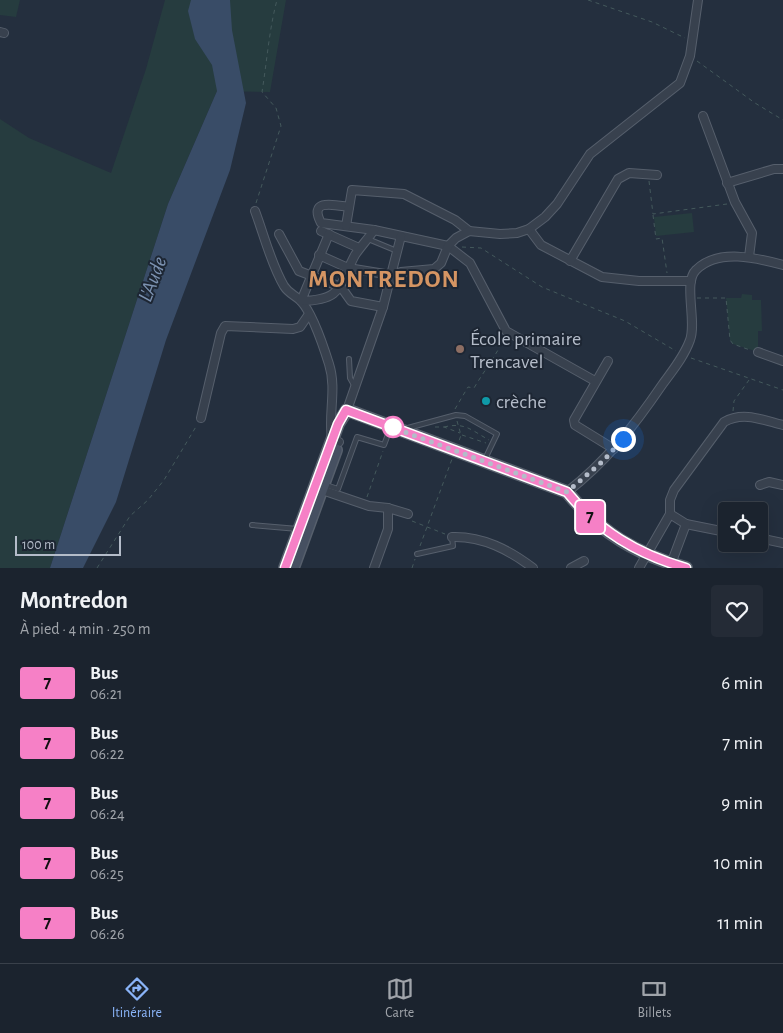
<!DOCTYPE html>
<html lang="fr">
<meta charset="utf-8">
<style>
body{margin:0;font-family:"Alegreya Sans",sans-serif;background:#242b36;color:#f1f3f6;height:100vh;display:flex;flex-direction:column;font-size:19px;white-space:nowrap}
*{box-sizing:border-box;margin:0}
p{font-size:16px;color:#a0a4aa}
.icon{flex:none;width:28px;height:28px;fill:none;stroke:currentColor;stroke-width:2;stroke-linecap:round;stroke-linejoin:round}
.map{position:relative;height:568px;overflow:hidden}
.drawer{display:flex;flex-direction:column;background:#1b232e;flex:1}
.drawer>*{flex:none}
.badge{padding:0 10px;border-radius:4px;font-size:18px;line-height:32px}
.tools{position:absolute;left:718px;top:502px;display:grid;gap:10px}
.tools a{display:grid;place-items:center;width:50px;height:50px;border-radius:5px;background:#1b232e;box-shadow:0 5px 20px #0002,0 0 0 1px #39404a;font-size:25px}
.scale{position:absolute;left:15px;bottom:12px;width:106px;box-sizing:border-box;padding-left:5px;border:2px solid #b4bcc9;border-top:0;font-size:14px;line-height:18px;white-space:nowrap;color:#b4bcc9;-webkit-text-stroke:4px #1d2633;paint-order:stroke}
.you{position:absolute;width:25px;height:25px;margin:-12px;border:4px solid #fff;border-radius:50%;background:#1a73e8;box-shadow:0 0 0 8px #1a73e833}
.map>.badge{position:absolute;translate:-50% -50%;box-shadow:0 0 0 2px #fff}
.round{display:grid;place-items:center;flex:none;width:52px;height:52px;border-radius:5px;background:#242b36}
.overview{display:flex;align-items:center;justify-content:space-between;height:85px;padding:0 20px}
h1{font-size:24px;font-weight:700;line-height:38px}
ul{padding:0;list-style:none}
li{display:flex;align-items:center;gap:15px;height:60px;padding:0 20px}
li div{flex:1}
li b{display:block;font-size:19px}
li em{font-style:normal}
li .badge{min-width:55px;font-weight:700;text-align:center}
.menu{display:flex;justify-content:space-around;align-items:center;height:70px;border-top:1px solid #39404a;background:#1b232e;font-size:14px;color:#a0a4aa}
.menu a{display:grid;justify-items:center;gap:2px}
.menu .selected{color:#8ab4f8}
.map>svg:first-child{display:block}
.green{fill:#263c3f}
.water{fill:#394c67}
.lines{fill:none;stroke-linecap:round;stroke-linejoin:round}
.lane-casing{stroke:#565f6c;stroke-width:6}
.street-casing{stroke:#565f6c;stroke-width:10}
.secondary-casing{stroke:#565f6c;stroke-width:14}
.path{stroke:#44595c;stroke-width:1;stroke-dasharray:4 4;stroke-linecap:butt}
.lane{stroke:#38414e;stroke-width:4}
.street{stroke:#38414e;stroke-width:8}
.secondary{stroke:#465061;stroke-width:11}
.line-casing{stroke:#fff;stroke-width:11}
.line{stroke:#f680c6;stroke-width:8}
.walk{stroke:#b4bcc9;stroke-width:5;stroke-dasharray:0 9}
.education-dot{fill:#8d6e63;stroke:#1d2633;stroke-width:2}
.culture-dot{fill:#0f9aa8;stroke:#1d2633;stroke-width:2}
.stop-dot{fill:#fff;stroke:#f680c6;stroke-width:2.5}
.labels{text-anchor:middle;stroke-width:4;stroke-linejoin:round;paint-order:stroke}
.poi-label{font-size:20px;fill:#b4bcc9;stroke:#1d2633;text-anchor:start}
.water-label{font-size:21px;font-style:italic;fill:#7c92b1;stroke:#1d2633}
.district-label{font-size:25px;font-weight:bold;letter-spacing:1px;fill:#d59563;stroke:#1d2633}
</style>
<div class="map">
<svg width="783" height="568" viewBox="0 0 783 568">
<rect width="100%" height="100%" fill="#242f3e"/>
<!-- green -->
<g class="green">
<polygon points="0,0 20,0 16,17 0,15"/>
<polygon points="165,0 286,0 270,92 217,91 168,204 50,568 0,568 0,119 29,138 111,173 146,69"/>
<polygon points="692,213 694,232 656,236 654,217"/>
<polygon points="742,294 752,295 752,300 761,300 762,331 758,331 758,352 733,344 730,340 726,298 741,298"/>
</g>
<!-- water -->
<polygon class="water" points="191,0 230,0 232,30 246,103 230,170 166,340 116,502 83,568 50,568 168,204 217,91 212,65 195,39 188,11"/>
<g class="lines">
<!-- lane casing -->
<g class="lane-casing">
<g id="lane">
<polyline points="368,239 397,251"/>
<polyline points="349,359 350,378 354,385"/>
<polyline points="404,429 456,415 465,416 497,434 485,459"/>
<polyline points="326,485 338,489 357,437 384,445 390,429"/>
<polyline points="252,525 298,529"/>
<polyline points="417,554 453,546 452,537"/>
</g>
</g>
<!-- street casing -->
<g class="street-casing">
<g id="street">
<polyline points="0,32 4,33"/>
<polyline points="703,116 735,202 752,233 749,257"/>
<polyline points="727,183 774,169 783,169"/>
<path d="M 349,207 C 335,205 308,198 321,223 L 374,230 L 448,246 L 470,263 L 506,331 L 595,381"/>
<path d="M 255,211 C 264,235 271,264 284,286 C 289,294 295,295 301,301 C 312,313 324,348 329,364 C 337,389 328,414 332,439 L 339,442"/>
<polyline points="346,226 352,190 404,194 455,220 469,231"/>
<polyline points="529,229 541,245 602,277 639,281 691,281"/>
<polyline points="321,231 359,248"/>
<polyline points="279,234 299,271 341,287 351,301 383,307"/>
<path d="M 329,234 L 301,301 C 343,300 338,287 355,255 C 361,246 368,239 374,230"/>
<polyline points="319,255 348,268 391,275 401,236"/>
<polyline points="570,261 618,179 629,173 657,175"/>
<polyline points="758,352 783,361"/>
<polyline points="608,361 574,420 575,425 614,449"/>
<polyline points="347,410 383,307 391,275 401,272 434,269 441,263 448,246 456,238 469,231 500,234 517,233 529,229 545,217 557,204 590,154 680,83 690,56 698,0"/>
<polyline points="201,418 221,333 225,326 293,329 300,327 309,314"/>
<polyline points="760,485 769,482 783,485"/>
<polyline points="322,490 369,506 388,508 408,514"/>
<path d="M 567,492 C 606,462 634,426 662,385 C 672,371 684,357 690,340 C 697,322 683,282 696,270 C 718,248 757,258 783,265"/>
<path d="M 670,514 L 670,500 L 674,490 L 724,422 C 743,411 763,420 783,425"/>
<polyline points="686,524 726,532"/>
<path d="M 452,537 C 483,536 509,550 533,568"/>
<polyline points="759,538 783,543"/>
<polyline points="374,568 388,529 388,508"/>
<polyline points="571,568 584,561"/>
<polyline points="639,568 670,514 686,524 671,564"/>
</g>
</g>
<!-- secondary casing -->
<g class="secondary-casing">
<g id="secondary">
<path d="M 347,410 L 567,492 C 601,533 636,554 686,568"/>
<polyline points="285,568 338,424 347,410"/>
<polyline points="293,568 336,450"/>
</g>
</g>
<!-- path -->
<g class="path">
<polyline points="588,0 652,22 685,38"/>
<polyline points="697,61 755,103 783,120"/>
<polyline points="649,181 653,214 727,204"/>
<path d="M 256,203 L 281,126 L 276,108 L 262,92 C 267,61 269,30 277,0"/>
<polyline points="653,215 656,239 662,238 667,273"/>
<polyline points="462,247 481,248 542,287 625,321 676,351"/>
<polyline points="697,298 726,298 730,340 733,344 750,350"/>
<polyline points="691,358 783,390"/>
<path d="M 455,409 L 468,387 L 474,388 C 484,371 495,357 504,339"/>
<polyline points="733,411 734,401 749,380"/>
<polyline points="457,421 461,435 459,441"/>
<polyline points="435,427 444,427 460,433"/>
<path d="M 444,427 C 465,422 471,430 489,440"/>
<polyline points="462,435 486,443"/>
<polyline points="367,497 383,451"/>
<polyline points="412,521 445,534"/>
<polyline points="420,546 452,459"/>
<polyline points="97,568 130,516 148,500 164,480 197,425"/>
<polyline points="412,568 415,559"/>
</g>
<!-- lane -->
<use href="#lane" class="lane"/>
<!-- street -->
<use href="#street" class="street"/>
<!-- secondary -->
<use href="#secondary" class="secondary"/>
</g>
<g class="lines">
<!-- line casing -->
<g class="line-casing">
<path id="line" d="M 285,568 L 338,424 L 346,410 L 567,492 C 599,531 637,554 686,568"/>
</g>
<!-- line -->
<use href="#line" class="line"/>
<!-- walk -->
<polyline class="walk" points="393,427 391,427 567,492 603,461 623,439"/>
</g>
<!-- markers -->
<circle class="education-dot" cx="460" cy="349" r="5"/>
<circle class="culture-dot" cx="486" cy="401" r="5"/>
<circle class="stop-dot" cx="393" cy="427" r="10"/>
<g class="labels">
<!-- poi labels -->
<g class="poi-label">
<text x="470" y="345">École primaire<tspan x="470" dy="23">Trencavel</tspan></text>
<text x="496" y="408">crèche</text>
</g>
<!-- water labels -->
<g class="water-label">
<text transform="translate(152 279) rotate(-69)" y="7">L'Aude</text>
</g>
<!-- district labels -->
<g class="district-label">
<text x="384" y="287">MONTREDON</text>
</g>
</g>
</svg>
<div class="tools">
<a><svg class="icon" aria-label="locate" viewBox="0 0 24 24"><circle cx="12" cy="12" r="6"/><path d="M12 2v4M12 18v4M2 12h4M18 12h4"/></svg></a>
</div>
<div class="scale">100 m</div>
<div class="you" style="left:623px;top:439px"></div>
<b class="badge" style="left:590px;top:517px;background:#f680c6;color:#111">7</b>
</div>
<section class="drawer">
<div class="overview"><div><h1>Montredon</h1><p>À pied · 4 min · 250 m</p></div><a class="round"><svg class="icon" aria-label="heart" viewBox="0 0 24 24"><path d="M12 20l-8-8c-3-5 5-10 8-4 3-6 11-1 8 4z"/></svg></a></div>
<ul>
<li><span class="badge" style="background:#f680c6;color:#111">7</span><div><b>Bus</b><p>06:21</p></div><em>6 min</em></li>
<li><span class="badge" style="background:#f680c6;color:#111">7</span><div><b>Bus</b><p>06:22</p></div><em>7 min</em></li>
<li><span class="badge" style="background:#f680c6;color:#111">7</span><div><b>Bus</b><p>06:24</p></div><em>9 min</em></li>
<li><span class="badge" style="background:#f680c6;color:#111">7</span><div><b>Bus</b><p>06:25</p></div><em>10 min</em></li>
<li><span class="badge" style="background:#f680c6;color:#111">7</span><div><b>Bus</b><p>06:26</p></div><em>11 min</em></li>
</ul>
</section>
<nav class="menu">
<a class="selected"><svg class="icon" aria-label="directions" viewBox="0 0 24 24"><path d="M12 3l9 9-9 9-9-9zM9 14v-3h6M13 9l2 2-2 2"/></svg>Itinéraire</a>
<a><svg class="icon" aria-label="map" viewBox="0 0 24 24"><path d="M3 6l6-2 6 2 6-2v14l-6 2-6-2-6 2zM9 4v14M15 6v14"/></svg>Carte</a>
<a><svg class="icon" aria-label="tickets" viewBox="0 0 24 24"><path d="M3 7h18v10H3zM15 7v10"/></svg>Billets</a>
</nav>
